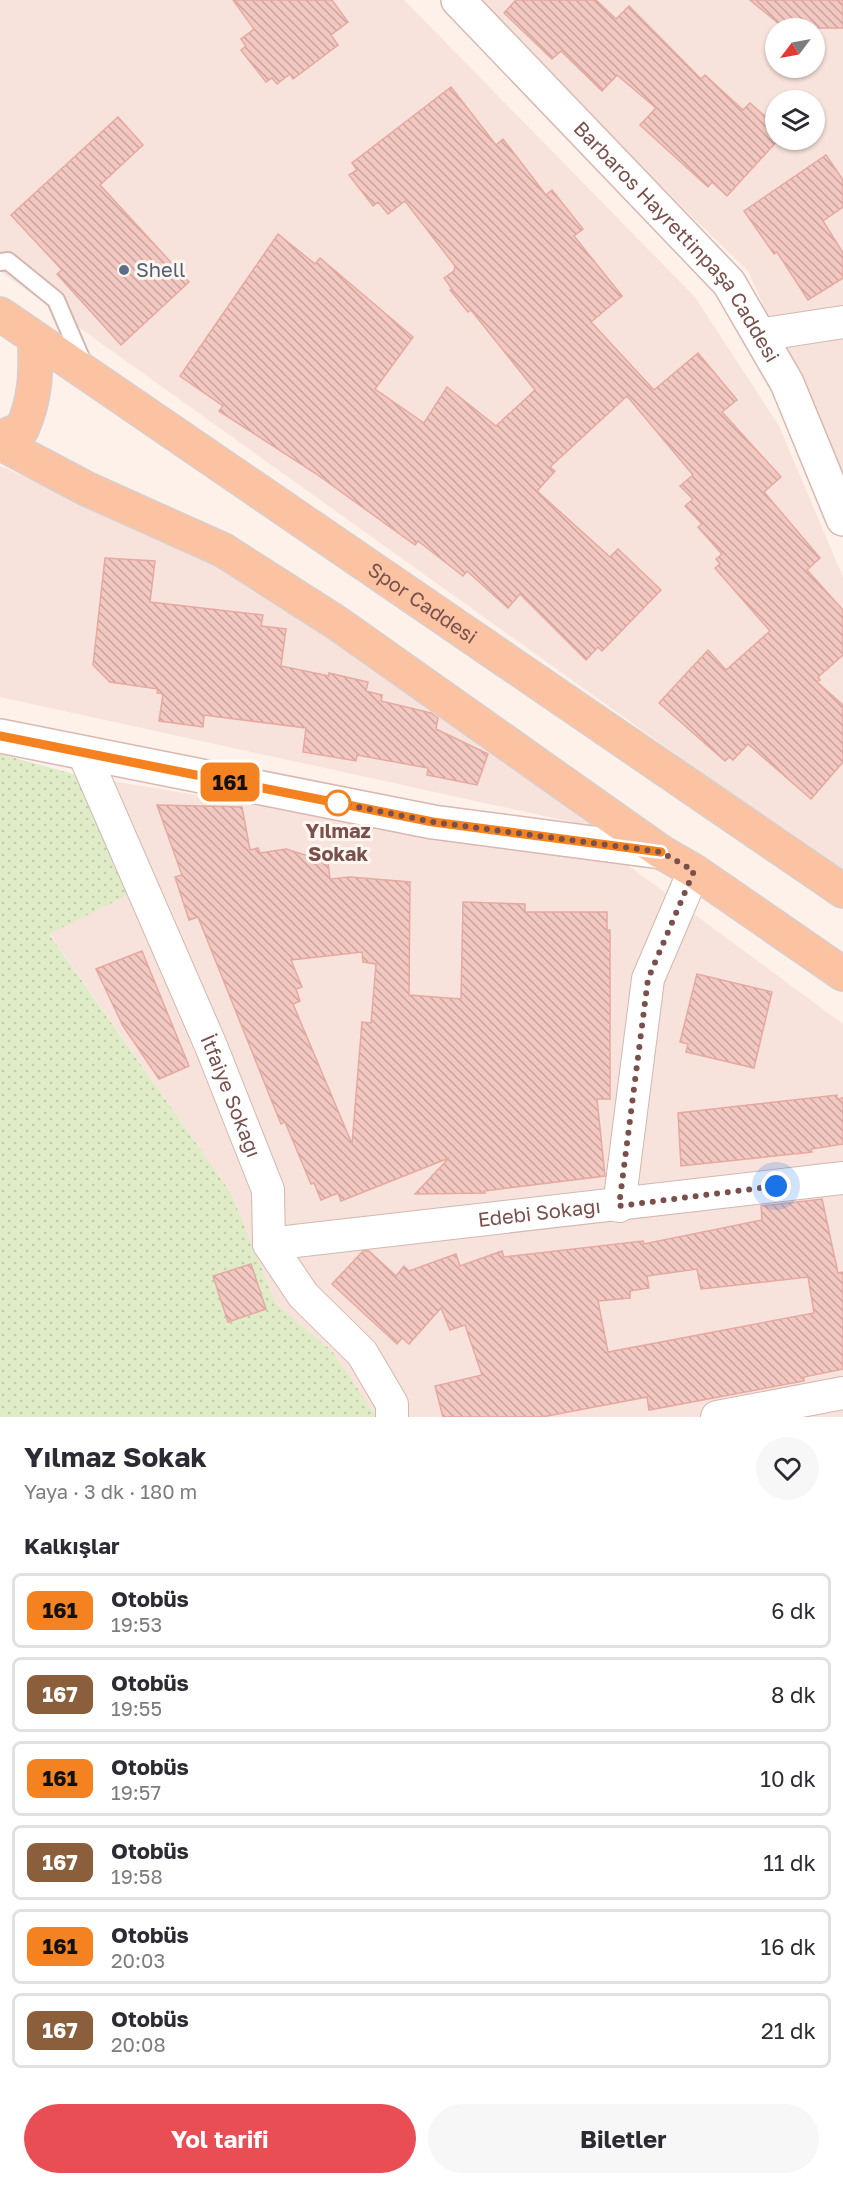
<!DOCTYPE html>
<html lang="tr">
<meta charset="utf-8">
<style>
body{margin:0;font-family:"Golos Text",sans-serif;background:#f7f7f7;color:#2b2b33;height:100vh;display:flex;flex-direction:column;font-size:22px;white-space:nowrap}
*{box-sizing:border-box;margin:0}
p{font-size:20px;color:#7c7c81}
.icon{flex:none;width:33px;height:33px;fill:none;stroke:currentColor;stroke-width:2;stroke-linecap:round;stroke-linejoin:round}
.map{position:relative;height:1417px;overflow:hidden}
.side{display:flex;flex-direction:column;background:#fff;flex:1}
.side>*{flex:none}
.badge{padding:0 12px;border-radius:9px;font-size:21px;line-height:39px}
.needle{width:39px;rotate:238deg}
.fabs{position:absolute;left:765px;top:18px;display:grid;gap:12px}
.fabs a{display:grid;place-items:center;width:60px;height:60px;border-radius:50%;background:#fff;box-shadow:0 2px 4px #0004;font-size:30px}
.you{position:absolute;width:30px;height:30px;margin:-15px;border:4px solid #fff;border-radius:50%;background:#1a73e8;box-shadow:0 0 0 9px #1a73e833}
.map>.badge{position:absolute;translate:-50% -50%;box-shadow:0 0 0 3px #fff}
h2{padding:0 24px;font-size:22px;line-height:54px}
.round{display:grid;place-items:center;flex:none;width:63px;height:63px;border-radius:32px;background:#f7f7f7}
.head{display:flex;align-items:center;justify-content:space-between;height:102px;padding:0 24px}
h1{font-size:28px;font-weight:700;line-height:45px}
.primary-button{display:flex;gap:12px;margin-top:auto;padding:12px 24px}
.primary-button a{flex:1;height:69px;border-radius:36px;background:#e84e54;color:#fff;font-size:24px;font-weight:700;line-height:69px;text-align:center}
.primary-button a+a{background:#f7f7f7;color:#2b2b33}
ul{padding:0;list-style:none}
li{display:flex;align-items:center;gap:18px;height:75px;margin:0 12px 9px;padding:0 12px;border:3px solid #e1e1e2;border-radius:9px}
li div{flex:1}
li b{display:block;font-size:22px}
li em{font-style:normal}
li .badge{min-width:66px;font-weight:700;text-align:center}
.map>svg:first-child{display:block}
.residential{fill:#f7e3db;fill-rule:evenodd}
.grass{fill:url(#grass-dots)}
.building{fill:url(#building-back-hatch);stroke:#e6a9a1;stroke-width:1.5;fill-rule:evenodd}
.lines{fill:none;stroke-linecap:round;stroke-linejoin:round}
.lane-casing{stroke:#d3b7b1;stroke-width:20}
.street-casing{stroke:#d3b7b1;stroke-width:34}
.secondary-casing{stroke:#d8b8b1;stroke-width:36}
.primary-casing{stroke:#d9cecd;stroke-width:36}
.lane{stroke:#fff;stroke-width:16}
.street{stroke:#fff;stroke-width:32}
.secondary{stroke:#fff;stroke-width:33}
.primary{stroke:#fbc3a2;stroke-width:33}
.line-casing{stroke:#fff;stroke-width:14}
.line{stroke:#f58220;stroke-width:9}
.walk{stroke:#79504c;stroke-width:6;stroke-dasharray:0 10.8}
.service-dot{fill:#5c6f8a;stroke:#fff6f1;stroke-width:2}
.stop-dot{fill:#fff;stroke:#f58220;stroke-width:3}
.labels{text-anchor:middle;stroke-width:6;stroke-linejoin:round;paint-order:stroke}
.street-label{font-size:20px;fill:#79504c;stroke:#fff6f1}
.service-label{font-size:20px;fill:#4e5e75;stroke:#fff6f1;text-anchor:start}
.stop-label{font-size:20px;font-weight:bold;fill:#79504c;stroke:#fff6f1}
</style>
<div class="map">
<svg width="843" height="1417" viewBox="0 0 843 1417">
<defs>
<pattern id="grass-dots" width="8" height="8" patternUnits="userSpaceOnUse" patternTransform="scale(1.5)"><rect width="8" height="8" fill="#dfecc7"/><path d="M2 2h.1M6 6h.1" fill="none" stroke="#c3ccad" stroke-width="1.8" stroke-linecap="round"/></pattern>
<pattern id="building-back-hatch" width="6" height="6" patternUnits="userSpaceOnUse" patternTransform="scale(1.5)"><rect width="6" height="6" fill="#f3c8c1"/><path d="M-1 5l2 2M0 0l6 6M5-1l2 2" fill="none" stroke="#caa59f"/></pattern>
</defs>
<rect width="100%" height="100%" fill="#fdf1ea"/>
<!-- residential -->
<g class="residential">
<polygon points="0,0 404,0 695,297 779,426 843,577 843,874 0,271"/>
<path d="M 469,0 L 843,0 L 843,485 L 748,271 ZM 776,28 L 814,28 L 814,68 L 776,68 ZM 776,100 L 814,100 L 814,140 L 776,140 Z"/>
<polygon points="0,466 228,564 618,832 0,697"/>
<polygon points="81,776 629,866 843,1024 843,1417 377,1417 332,1351 276,1304 231,1193 49,933 134,892"/>
</g>
<!-- grass -->
<polygon class="grass" points="0,754 81,776 134,892 49,934 231,1193 276,1304 332,1351 377,1417 0,1417"/>
<!-- building -->
<g class="building">
<polygon points="233,0 332,0 348,22 331,35 338,45 293,79 290,74 277,84 272,78 266,82 241,50 246,46 241,39 254,29"/>
<polygon points="516,0 596,0 616,19 629,6 701,79 705,75 743,110 750,103 776,126 776,140 778,140 727,196 712,182 708,187 640,125 656,108 617,75 602,91 561,51 552,59 504,13"/>
<polygon points="750,0 843,0 843,28 784,28"/>
<polygon points="451,87 496,145 503,139 546,195 552,190 583,229 574,236 622,296 591,322 654,390 698,353 737,400 722,412 781,477 764,492 820,558 807,570 843,610 843,655 818,677 820,680 817,682 843,705 843,762 811,799 748,744 733,760 729,757 725,761 659,703 708,650 726,670 770,631 715,568 720,564 716,559 722,554 698,527 702,524 685,506 693,499 680,486 693,475 627,396 550,467 555,471 537,491 610,557 618,549 661,590 602,651 598,647 586,660 520,594 508,608 467,571 463,576 418,541 415,545 315,473 219,411 223,406 180,376 278,234 315,264 320,258 413,337 375,389 424,423 447,387 496,426 535,390 471,310 468,312 450,290 452,289 444,278 454,271 455,266 405,201 388,214 378,202 373,206 349,175 357,170 352,163"/>
<polygon points="118,117 143,145 100,185 189,282 121,345 57,274 62,270 11,215"/>
<polygon points="826,155 843,180 843,207 823,221 843,253 843,278 808,300 777,252 774,254 744,211"/>
<polygon points="105,558 155,561 150,602 263,615 261,626 286,629 281,666 329,676 329,673 368,682 366,691 382,695 381,701 431,713 438,718 436,729 488,754 477,785 427,775 428,768 357,755 356,761 303,752 306,728 204,715 203,727 159,721 163,694 157,693 158,689 110,682 93,665"/>
<path d="M 157,805 L 242,807 L 250,850 L 258,848 L 260,853 L 286,849 L 328,862 L 330,879 L 350,877 L 410,882 L 409,995 L 461,999 L 463,902 L 525,904 L 525,912 L 607,912 L 607,930 L 610,930 L 610,1099 L 597,1099 L 605,1176 L 484,1191 L 485,1193 L 415,1194 L 449,1158 L 341,1201 L 338,1193 L 321,1200 L 314,1183 L 311,1184 L 285,1122 L 281,1124 L 198,917 L 189,920 L 175,877 L 182,875 ZM 362,952 L 363,962 L 376,964 L 371,1023 L 362,1022 L 352,1144 L 293,1004 L 300,1001 L 296,989 L 302,987 L 291,960 Z"/>
<polygon points="142,951 189,1066 159,1079 123,1026 96,969"/>
<polygon points="697,974 772,992 754,1068 686,1052 688,1044 680,1042"/>
<polygon points="837,1095 837,1099 843,1098 843,1144 811,1149 812,1152 681,1166 678,1113"/>
<path d="M 822,1199 L 838,1273 L 843,1272 L 843,1369 L 804,1377 L 804,1381 L 649,1410 L 647,1397 L 542,1417 L 443,1417 L 435,1386 L 482,1375 L 465,1325 L 450,1330 L 441,1308 L 409,1344 L 402,1338 L 397,1344 L 332,1284 L 363,1251 L 369,1251 L 396,1276 L 404,1266 L 409,1271 L 456,1254 L 460,1266 L 502,1251 L 504,1257 L 643,1241 L 644,1244 L 762,1220 L 761,1206 ZM 697,1269 L 701,1289 L 808,1277 L 814,1313 L 608,1352 L 598,1301 L 630,1298 L 630,1291 L 649,1288 L 647,1276 Z"/>
<polygon points="251,1264 266,1309 228,1322 213,1276"/>
</g>
<g class="lines">
<!-- lane casing -->
<g class="lane-casing">
<polyline id="lane" points="0,262 8,261 56,300 84,365"/>
</g>
<!-- street casing -->
<g class="street-casing">
<g id="street">
<polyline points="759,335 843,322"/>
<path id="s1" d="M 84,754 L 211,1046 L 268,1190 L 269,1244 L 303,1295 L 362,1353 L 392,1404 L 392,1417"/>
<polyline points="619,1206 648,979 694,871"/>
<path id="s2" d="M 269,1244 L 843,1178"/>
<polyline points="717,1417 843,1393"/>
</g>
</g>
<!-- secondary casing -->
<g class="secondary-casing">
<g id="secondary">
<path id="s3" d="M 458,0 L 729,283 L 787,383 L 843,519"/>
<polyline points="0,736 433,822 661,852"/>
</g>
</g>
<!-- primary casing -->
<g class="primary-casing">
<g id="primary">
<path id="s4" d="M 0,314 L 843,891"/>
<path d="M 0,438 L 22,429 C 36,398 36,371 35,339"/>
<polyline points="0,443 87,489 223,550 337,623 661,852 694,871 843,974"/>
</g>
</g>
<!-- lane -->
<use href="#lane" class="lane"/>
<!-- street -->
<use href="#street" class="street"/>
<!-- secondary -->
<use href="#secondary" class="secondary"/>
<!-- primary -->
<use href="#primary" class="primary"/>
</g>
<g class="lines">
<!-- line casing -->
<g class="line-casing">
<polyline id="line" points="0,736 433,822 661,852"/>
</g>
<!-- line -->
<use href="#line" class="line"/>
<!-- walk -->
<polyline class="walk" points="338,803 433,822 661,852 694,871 648,979 619,1206 776,1186"/>
</g>
<!-- markers -->
<circle class="service-dot" cx="124" cy="270" r="6"/>
<circle class="stop-dot" cx="338" cy="803" r="12"/>
<g class="labels">
<!-- street labels -->
<g class="street-label">
<text dy="7" stroke="none"><textPath href="#s3" startOffset="327">Barbaros Hayrettinpaşa Caddesi</textPath></text>
<text dy="7" stroke="none"><textPath href="#s4" startOffset="512">Spor Caddesi</textPath></text>
<text dy="7" stroke="none"><textPath href="#s1" startOffset="372">İtfaiye Sokağı</textPath></text>
<text dy="7" stroke="none"><textPath href="#s2" startOffset="272">Edebi Sokağı</textPath></text>
</g>
<!-- service labels -->
<g class="service-label">
<text x="136" y="277">Shell</text>
</g>
<!-- stop labels -->
<g class="stop-label">
<text x="338" y="838">Yılmaz<tspan x="338" dy="23">Sokak</tspan></text>
</g>
</g>
</svg>
<div class="fabs">
<a><svg class="needle" viewBox="-14 -14 28 28"><path d="M0-13l5 13h-10z" fill="#e53935"/><path d="M0 13l5-13h-10z" fill="#7c7c81"/></svg></a>
<a><svg class="icon" aria-label="layers" viewBox="0 0 24 24"><path d="M12 4l9 5-9 5-9-5zM3 14l9 5 9-5"/></svg></a>
</div>
<div class="you" style="left:776px;top:1186px"></div>
<b class="badge" style="left:230px;top:782px;background:#f58220;color:#111">161</b>
</div>
<section class="side">
<div class="head"><div><h1>Yılmaz Sokak</h1><p>Yaya · 3 dk · 180 m</p></div><a class="round"><svg class="icon" aria-label="heart" viewBox="0 0 24 24"><path d="M12 20l-8-8c-3-5 5-10 8-4 3-6 11-1 8 4z"/></svg></a></div>
<h2>Kalkışlar</h2>
<ul>
<li><span class="badge" style="background:#f58220;color:#111">161</span><div><b>Otobüs</b><p>19:53</p></div><em>6 dk</em></li>
<li><span class="badge" style="background:#8b5e3c;color:#fff">167</span><div><b>Otobüs</b><p>19:55</p></div><em>8 dk</em></li>
<li><span class="badge" style="background:#f58220;color:#111">161</span><div><b>Otobüs</b><p>19:57</p></div><em>10 dk</em></li>
<li><span class="badge" style="background:#8b5e3c;color:#fff">167</span><div><b>Otobüs</b><p>19:58</p></div><em>11 dk</em></li>
<li><span class="badge" style="background:#f58220;color:#111">161</span><div><b>Otobüs</b><p>20:03</p></div><em>16 dk</em></li>
<li><span class="badge" style="background:#8b5e3c;color:#fff">167</span><div><b>Otobüs</b><p>20:08</p></div><em>21 dk</em></li>
</ul>
<div class="primary-button"><a>Yol tarifi</a><a>Biletler</a></div>
</section>
